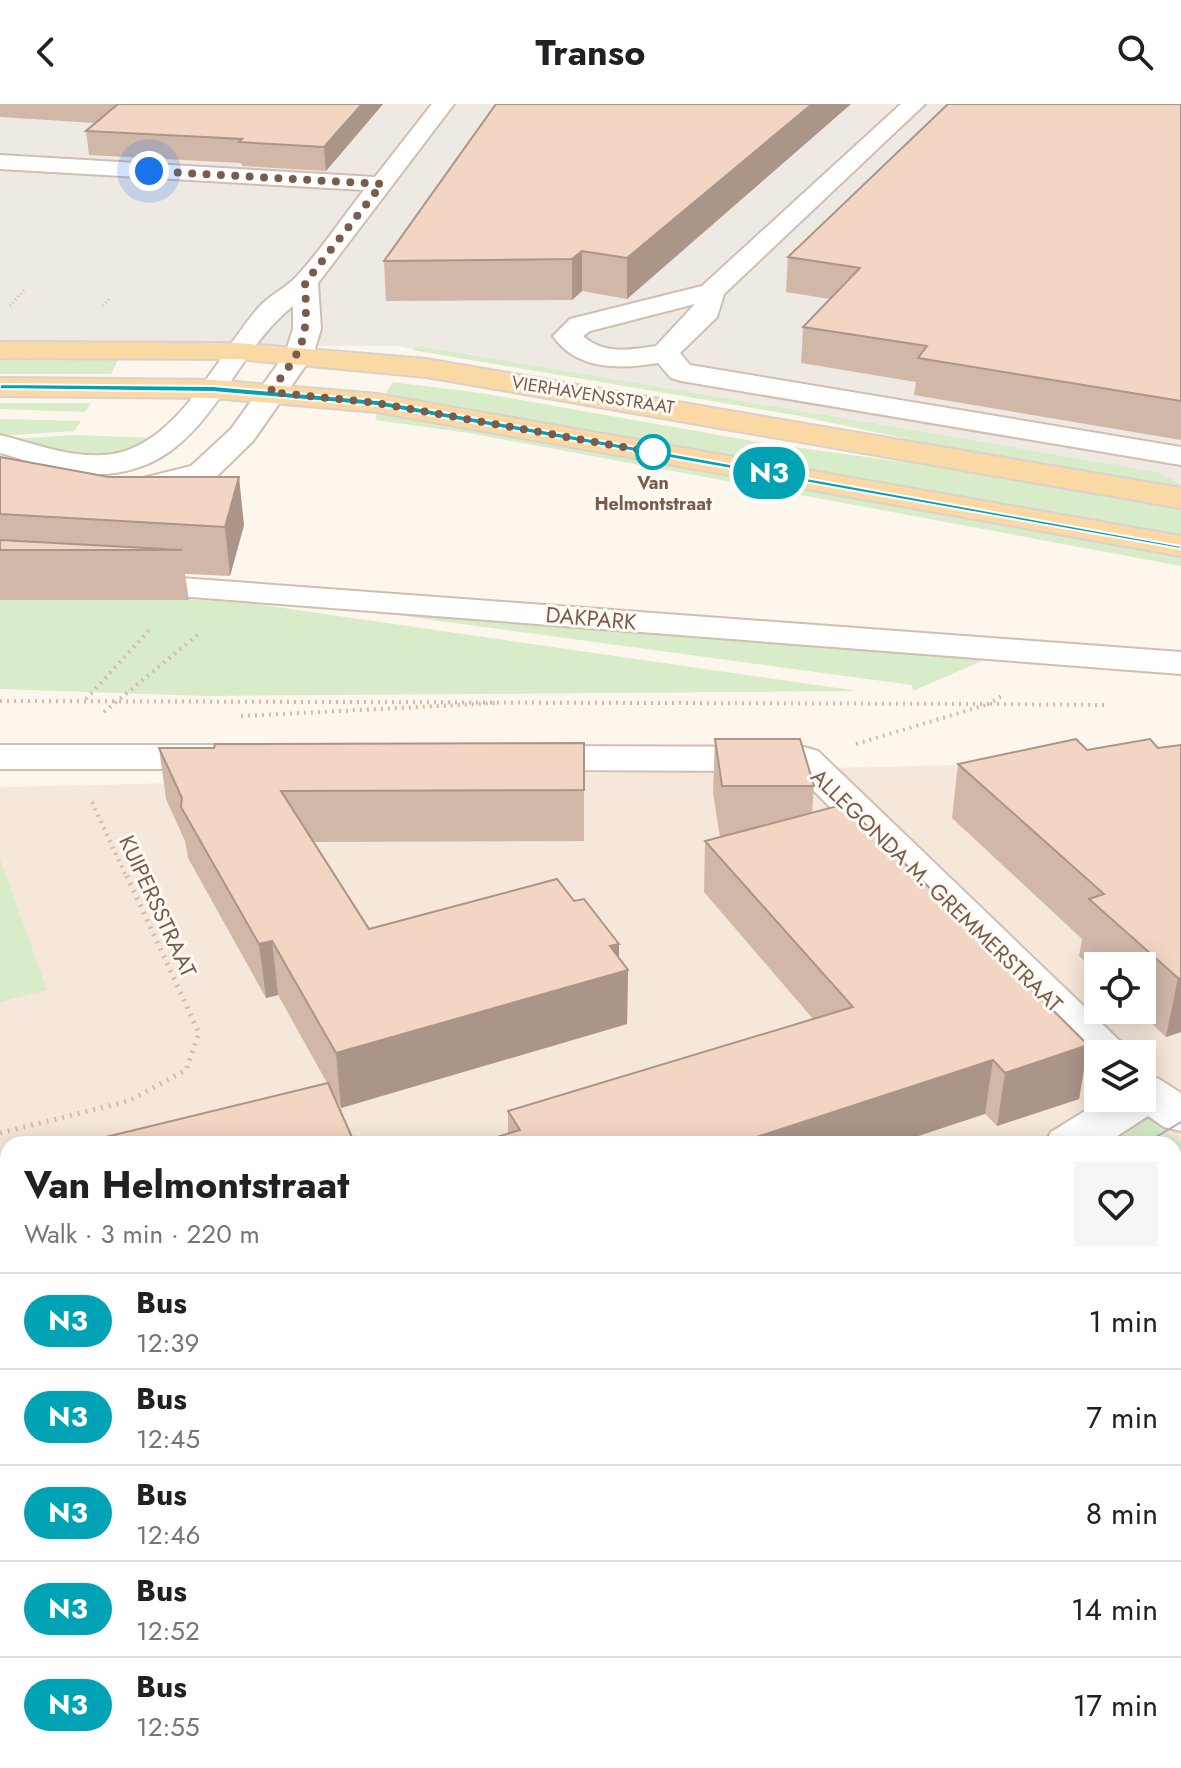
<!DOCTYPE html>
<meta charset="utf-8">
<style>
body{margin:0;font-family:Jost,sans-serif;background:#f6f6f6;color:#202124;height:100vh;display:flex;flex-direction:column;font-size:30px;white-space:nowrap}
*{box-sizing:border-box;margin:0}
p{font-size:26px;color:#757577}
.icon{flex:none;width:44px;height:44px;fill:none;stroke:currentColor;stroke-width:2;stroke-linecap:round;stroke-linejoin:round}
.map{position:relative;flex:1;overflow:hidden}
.side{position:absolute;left:0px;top:1032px;width:1182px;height:632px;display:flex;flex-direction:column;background:#fff;border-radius:24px 24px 0 0;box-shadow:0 4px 20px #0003}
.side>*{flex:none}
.badge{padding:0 16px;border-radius:26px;font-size:28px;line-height:52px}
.tools{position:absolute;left:1084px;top:848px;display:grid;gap:16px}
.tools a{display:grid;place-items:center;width:72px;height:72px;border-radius:0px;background:#fff;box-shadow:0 4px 20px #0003;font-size:40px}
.you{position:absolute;width:40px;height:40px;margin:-20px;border:6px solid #fff;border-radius:50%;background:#1a73e8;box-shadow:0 0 0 12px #1a73e833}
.map>.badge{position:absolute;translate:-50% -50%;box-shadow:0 0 0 4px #fff}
.round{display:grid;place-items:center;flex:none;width:84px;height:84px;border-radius:0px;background:#f6f6f6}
.head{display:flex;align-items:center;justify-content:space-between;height:136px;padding:0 24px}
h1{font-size:38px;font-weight:700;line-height:60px}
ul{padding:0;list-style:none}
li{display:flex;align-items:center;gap:24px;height:96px;padding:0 24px;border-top:2px solid #e0e0e0}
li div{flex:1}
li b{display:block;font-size:30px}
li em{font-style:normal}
li .badge{min-width:88px;font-weight:700;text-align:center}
header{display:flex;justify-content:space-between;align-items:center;height:104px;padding:0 24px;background:#fff;font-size:36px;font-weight:700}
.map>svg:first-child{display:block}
.residential{fill:#f5e8da;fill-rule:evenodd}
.industrial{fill:#efe9e4}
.education{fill:#f3e8fa}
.green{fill:#d8ecc9}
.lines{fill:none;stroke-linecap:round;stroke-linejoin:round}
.minor-casing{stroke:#d1beb0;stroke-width:4}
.major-casing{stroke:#dad1cd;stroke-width:4}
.path-far3{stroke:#d9b8a5;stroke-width:3;stroke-dasharray:1 3;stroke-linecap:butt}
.path-far2{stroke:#d9b8a5;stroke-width:4;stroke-dasharray:2 5;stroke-linecap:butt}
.path-far1{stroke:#d9b8a5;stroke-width:5;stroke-dasharray:2 6;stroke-linecap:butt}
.path{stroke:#d9b8a5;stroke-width:7;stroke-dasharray:3 8;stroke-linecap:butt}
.minor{fill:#fff;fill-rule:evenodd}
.major{fill:#fbd9a5;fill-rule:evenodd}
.tram-far1{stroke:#b9a8c9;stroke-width:2}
.tram{stroke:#b9a8c9;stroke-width:3}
.wall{fill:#d1b7a8}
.shaded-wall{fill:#aa9588}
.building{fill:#f3d5c3;stroke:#aa9588;stroke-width:2}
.line{fill:#00a3b4;stroke:#fff;stroke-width:2}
.walk{stroke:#7a5c4d;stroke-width:8;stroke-dasharray:0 14.4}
.stop-dot{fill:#fff;stroke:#00a3b4;stroke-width:4}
.labels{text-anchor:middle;stroke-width:6;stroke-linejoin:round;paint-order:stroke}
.far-street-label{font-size:18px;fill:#7a5c4d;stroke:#fffaf3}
.far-stop-label{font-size:18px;font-weight:bold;fill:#7a5c4d;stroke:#fffaf3}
.street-label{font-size:22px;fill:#7a5c4d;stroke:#fffaf3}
</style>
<header><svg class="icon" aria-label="back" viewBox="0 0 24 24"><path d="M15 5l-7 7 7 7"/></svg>Transo<svg class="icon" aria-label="search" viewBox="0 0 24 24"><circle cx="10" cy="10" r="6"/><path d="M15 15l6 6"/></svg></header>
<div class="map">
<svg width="1181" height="1664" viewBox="0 0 1181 1664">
<rect width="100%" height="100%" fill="#fdf6ec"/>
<!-- residential -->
<path class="residential" d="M 1004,660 L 1181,660 L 1181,1664 L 0,1664 L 0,683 ZM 1098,862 L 1142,862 L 1142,906 L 1098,906 ZM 1098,950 L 1142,950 L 1142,994 L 1098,994 ZM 8,1040 L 1174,1040 L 1174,1656 L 8,1656 Z"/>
<!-- industrial -->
<polygon class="industrial" points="0,0 1181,0 1181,378 396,242 0,241"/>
<!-- education -->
<polygon class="education" points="899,1656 1069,1656 1074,1664 876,1664"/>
<!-- green -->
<g class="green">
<polygon points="419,242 1157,368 1181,380 1181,386 983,351 795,311 412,246"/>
<polygon points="0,254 119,254 111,270 0,270"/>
<polygon points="393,278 481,289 764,339 947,364 1181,405 1181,434 384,292"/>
<polygon points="0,299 91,299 85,308 0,305"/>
<polygon points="377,310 515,332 1181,454 1181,462 469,329 375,316"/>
<polygon points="0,315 81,317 74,327 0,332"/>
<path d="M 74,331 L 155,334 C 115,368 54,347 11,335 Z"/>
<polygon points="0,483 248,499 858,587 205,592 0,585"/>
<polygon points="256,492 998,550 913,587 912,581"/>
<polygon points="0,755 47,886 0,898"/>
<polygon points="1145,1012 1181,1039 1181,1080 1175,1083 1174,1040 1121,1040 1109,1031"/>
<polygon points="1174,1158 1181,1166 1181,1300 1174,1303"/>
</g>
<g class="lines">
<!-- minor casing -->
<g class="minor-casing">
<g id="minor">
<path d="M 432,0 L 454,0 L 318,179 L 321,225 L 313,251 L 253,337 L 213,376 L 134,396 L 123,393 L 118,386 L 123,379 L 191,362 L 231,325 L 285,250 L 293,225 L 293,202 C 266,223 246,255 227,283 C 191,337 155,374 84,370 C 56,369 26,356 0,349 L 0,331 C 36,340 75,356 113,350 C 179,339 218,250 259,203 C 270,191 286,184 297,172 C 321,146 342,114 364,86 L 0,65 L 0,51 L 375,73 Z"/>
<path d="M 901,0 L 925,0 L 724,190 L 717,213 L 680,249 L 690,261 L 1181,343 L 1181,361 L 681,277 L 671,274 L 658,259 C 621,265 577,267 553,232 L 570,215 L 702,182 ZM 695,200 L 656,242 C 630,246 604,251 583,232 L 590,227 Z"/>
<polygon points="126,470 1181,548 1181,570 114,487 109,480 114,473"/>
<polygon points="0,641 219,641 233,645 239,653 233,661 219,665 0,665"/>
<polygon points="524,642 804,643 818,647 1122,939 1129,950 1098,950 1098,963 1088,961 794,667 524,666 510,662 504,654 510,646"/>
<polygon points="1142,970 1159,975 1181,989 1181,1027 1164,1023 1148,1012 1105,1040 1044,1040 1051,1028 1106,994 1142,994"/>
<polygon points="1181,1088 1181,1126 1174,1128 1174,1090"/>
<polygon points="1181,1379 1181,1427 1174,1429 1174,1381"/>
<polygon points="8,1500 8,1554 0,1557 0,1503"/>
<polygon points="21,1656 167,1656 167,1664 18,1664"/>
</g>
</g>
<!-- major casing -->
<g class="major-casing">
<g id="major">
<polygon points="0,238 237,239 426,255 1181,384 1181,404 426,273 237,255 0,254"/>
<polygon points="0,274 213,276 377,290 1181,432 1181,452 377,308 213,294 0,292"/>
</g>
</g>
<!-- path-far3 -->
<g class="path-far3">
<polyline points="10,202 25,185"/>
<polyline points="103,202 109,195"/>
</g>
<!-- path-far2 -->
<g class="path-far2">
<polyline points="86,595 152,523"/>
<polyline points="0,597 989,600 1003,591"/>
<polyline points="104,608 201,528"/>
<polyline points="241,612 498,599"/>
<polyline points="856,640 989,600 1108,601"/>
<polyline points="92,698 125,770"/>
</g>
<!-- path-far1 -->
<polyline class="path-far1" points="0,1029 129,997 186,966 199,929 125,768"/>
<!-- path -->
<g class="path">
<polyline points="1174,1329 1181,1327"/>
<polyline points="272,1664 294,1656"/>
</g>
<!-- minor -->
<use href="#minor" class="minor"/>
<!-- major -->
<use href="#major" class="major"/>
<!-- tram-far1 -->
<g class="tram-far1">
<polyline points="1144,1040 1181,1018"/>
<polyline points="1174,1058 1181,1054"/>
</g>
<!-- tram -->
<g class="tram">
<polyline points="0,1580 8,1578"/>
<polyline points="0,1616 8,1613"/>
</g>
</g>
<!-- wall -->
<g class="wall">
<polygon points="0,0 383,0 326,67 242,62 241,59 89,51 86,27 95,19 0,13"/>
<polygon points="851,0 627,195 582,187 572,196 386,197 384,157"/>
<polygon points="1181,0 1181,336 914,291 916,278 801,259 803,223 830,195 786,188 788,153"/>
<polygon points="0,353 244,421 230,472 185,470 189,496 0,496"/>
<polygon points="715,635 814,682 812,709 1088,941 1079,995 997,1022 985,1010 508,1029 508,1007 813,915 704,788 705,737 720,733 713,689"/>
<polygon points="584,639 584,737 314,738 369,825 574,797 619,840 619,855 628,866 627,920 341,1004 278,891 266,894 188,754 185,737 166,695 159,644"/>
<polygon points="1181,641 1181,928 1166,933 1137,906 1142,906 1142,862 1098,862 1098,869 1079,852 1082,835 952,714 958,660 1087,646 1158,644"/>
<polygon points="1110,1656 1174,1656 1181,1664 1115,1664"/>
</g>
<!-- shaded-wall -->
<g class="shaded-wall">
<polygon points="362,0 383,0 326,67 324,43"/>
<polygon points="812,0 851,0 627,195 627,154"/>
<polygon points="582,147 582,187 572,196 572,155"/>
<polygon points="239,373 244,421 230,472 225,423"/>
<polygon points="272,837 278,891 266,894 259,840"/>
<polygon points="619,840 619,869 628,866 627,920 341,1004 336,949 610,842"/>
<polygon points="1178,874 1181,874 1181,928 1166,933"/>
<polygon points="1088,941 1079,995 997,1022 1005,969"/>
<polygon points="993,956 985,1010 894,1040 735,1040"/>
</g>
<!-- building -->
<g class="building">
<polygon points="118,0 362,0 324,43 239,38 242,35 86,27"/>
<polygon points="496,0 812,0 627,154 582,147 572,155 384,157"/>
<polygon points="948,0 1181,0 1181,297 918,254 927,242 803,223 860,164 788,153"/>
<polygon points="0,353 109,373 239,373 225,423 0,410"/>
<polygon points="0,436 182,446 0,446"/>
<polygon points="715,635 800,635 814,682 722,682"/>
<polygon points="1076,635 1087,646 1150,635 1158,644 1181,641 1181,874 1178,874 1089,795 1104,790 958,660"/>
<polygon points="584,639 584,686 281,687 369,825 557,775 574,797 584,795 619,840 610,842 628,866 336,949 272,837 259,840 181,703 182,694 159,644 214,644 215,640"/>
<polygon points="845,700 1088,941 1005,969 993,956 735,1040 474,1040 520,1026 508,1007 853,903 705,737"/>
<polygon points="328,979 355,1040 77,1040"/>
<polygon points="1181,1516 1181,1664 1153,1664 1148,1656 1174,1656 1174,1519"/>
</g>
<!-- line -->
<polygon class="line" points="0,280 213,282 377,296 1181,442 1181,445 377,302 213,288 0,285"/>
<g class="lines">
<!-- walk -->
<path class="walk" d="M 149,67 L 382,80 L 305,179 C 308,236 305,243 270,288 L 377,299 L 662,350 L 653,348"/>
</g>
<!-- markers -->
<circle class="stop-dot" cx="653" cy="348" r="16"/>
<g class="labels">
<!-- far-street labels -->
<g class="far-street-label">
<text transform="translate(593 291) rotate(9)" y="6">VIERHAVENSSTRAAT</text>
</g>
<!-- far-stop labels -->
<g class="far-stop-label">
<text x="653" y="385">Van<tspan x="653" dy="21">Helmontstraat</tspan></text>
</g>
<!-- street labels -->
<g class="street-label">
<text transform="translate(591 514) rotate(5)" y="8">DAKPARK</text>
<text transform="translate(937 786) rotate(44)" y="8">ALLEGONDA M. GREMMERSTRAAT</text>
<text transform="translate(158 802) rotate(65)" y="8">KUIPERSSTRAAT</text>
</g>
</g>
</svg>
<div class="tools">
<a><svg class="icon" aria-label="locate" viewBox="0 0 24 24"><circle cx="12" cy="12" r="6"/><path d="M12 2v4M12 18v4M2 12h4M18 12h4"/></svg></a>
<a><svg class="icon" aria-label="layers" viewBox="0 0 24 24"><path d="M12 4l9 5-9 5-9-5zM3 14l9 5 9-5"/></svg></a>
</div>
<div class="you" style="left:149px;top:67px"></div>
<b class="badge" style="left:769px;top:369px;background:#00a3b4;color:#fff">N3</b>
<section class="side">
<div class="head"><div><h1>Van Helmontstraat</h1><p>Walk · 3 min · 220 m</p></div><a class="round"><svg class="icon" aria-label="heart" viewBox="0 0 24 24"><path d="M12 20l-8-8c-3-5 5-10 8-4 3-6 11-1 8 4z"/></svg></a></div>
<ul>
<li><span class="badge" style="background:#00a3b4;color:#fff">N3</span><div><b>Bus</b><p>12:39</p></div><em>1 min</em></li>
<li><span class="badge" style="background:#00a3b4;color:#fff">N3</span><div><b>Bus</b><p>12:45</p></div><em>7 min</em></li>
<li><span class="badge" style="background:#00a3b4;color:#fff">N3</span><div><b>Bus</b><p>12:46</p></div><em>8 min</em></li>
<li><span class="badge" style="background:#00a3b4;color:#fff">N3</span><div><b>Bus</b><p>12:52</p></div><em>14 min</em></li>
<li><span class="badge" style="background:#00a3b4;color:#fff">N3</span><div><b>Bus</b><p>12:55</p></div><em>17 min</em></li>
</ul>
</section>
</div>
